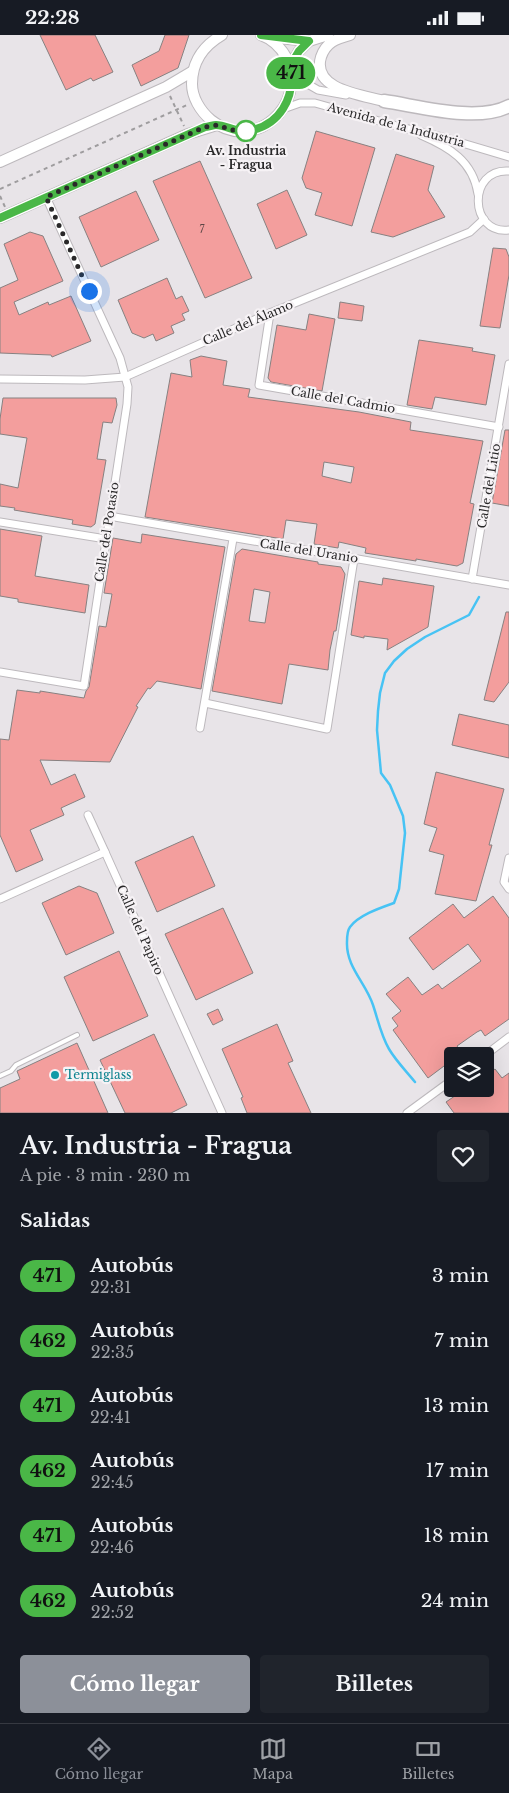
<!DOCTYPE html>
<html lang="es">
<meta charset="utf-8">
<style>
body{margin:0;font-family:"Libre Baskerville",serif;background:#20242c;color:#f1f3f6;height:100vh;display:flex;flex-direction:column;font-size:19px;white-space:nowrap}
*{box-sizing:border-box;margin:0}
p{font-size:16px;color:#9ea1a6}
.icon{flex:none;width:28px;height:28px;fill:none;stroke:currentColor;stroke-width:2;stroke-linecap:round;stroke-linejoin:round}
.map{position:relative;height:1078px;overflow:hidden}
.sheet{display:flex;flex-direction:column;background:#171b24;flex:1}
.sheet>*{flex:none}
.badge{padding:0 10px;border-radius:16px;font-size:18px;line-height:32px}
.fabs{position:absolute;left:444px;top:1012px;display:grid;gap:10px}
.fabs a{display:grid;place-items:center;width:50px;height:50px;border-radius:5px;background:#171b24;box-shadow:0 5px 20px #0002;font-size:25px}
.you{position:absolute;width:25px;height:25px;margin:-12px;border:4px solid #fff;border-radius:50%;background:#1a73e8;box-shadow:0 0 0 8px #1a73e833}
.map>.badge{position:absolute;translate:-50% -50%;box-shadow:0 0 0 2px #fff}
h2{padding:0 20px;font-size:19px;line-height:45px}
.round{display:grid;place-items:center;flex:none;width:52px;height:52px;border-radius:5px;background:#20242c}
.headline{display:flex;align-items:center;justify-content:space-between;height:85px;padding:0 20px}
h1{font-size:24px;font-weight:700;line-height:38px}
.primary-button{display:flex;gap:10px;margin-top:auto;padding:10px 20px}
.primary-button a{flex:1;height:58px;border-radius:5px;background:#8c9099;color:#fff;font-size:20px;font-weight:700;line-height:58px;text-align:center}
.primary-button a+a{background:#20242c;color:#f1f3f6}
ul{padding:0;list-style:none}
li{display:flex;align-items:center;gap:15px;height:65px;padding:0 20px}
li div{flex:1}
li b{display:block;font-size:19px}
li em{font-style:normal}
li .badge{min-width:55px;font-weight:700;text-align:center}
.status{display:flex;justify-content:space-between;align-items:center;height:35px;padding:0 25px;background:#171b24;direction:ltr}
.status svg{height:14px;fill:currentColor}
.dock{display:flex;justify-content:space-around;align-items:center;height:70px;border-top:1px solid #363941;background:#171b24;font-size:14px;color:#9ea1a6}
.dock a{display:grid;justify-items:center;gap:2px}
.dock .current{color:#8c9099}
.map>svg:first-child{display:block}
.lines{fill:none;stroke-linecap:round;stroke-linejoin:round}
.stream{stroke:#47c3f4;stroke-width:2.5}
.building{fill:#f39e9d;stroke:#878181;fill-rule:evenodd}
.lane-casing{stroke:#bdb9bd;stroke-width:6}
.street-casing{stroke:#bdb9bd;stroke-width:9}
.secondary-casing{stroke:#bdb9bd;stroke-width:12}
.highway-casing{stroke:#bdb9bd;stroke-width:15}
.path{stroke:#9e9c9e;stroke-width:2;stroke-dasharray:4 4;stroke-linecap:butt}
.lane{stroke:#fff;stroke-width:4}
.street{stroke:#fff;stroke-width:7}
.secondary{stroke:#fff;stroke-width:10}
.highway{stroke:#fff;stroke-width:12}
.line-casing{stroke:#fff;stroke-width:11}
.line{stroke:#4ab747;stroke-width:8}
.walk{stroke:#292829;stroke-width:5;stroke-dasharray:0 9}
.stop-dot{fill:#fff;stroke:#4ab747;stroke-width:2.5}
.culture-dot{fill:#0f9aa8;stroke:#f6f2f5;stroke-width:2}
.labels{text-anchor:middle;stroke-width:4.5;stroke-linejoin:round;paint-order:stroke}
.number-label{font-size:10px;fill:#5c4646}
.street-label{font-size:12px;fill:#292829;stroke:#f6f2f5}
.stop-label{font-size:12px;font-weight:bold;fill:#292829;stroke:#f6f2f5}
.culture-label{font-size:12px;fill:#0d838f;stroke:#f6f2f5;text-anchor:start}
</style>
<div class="status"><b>22:28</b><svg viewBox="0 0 49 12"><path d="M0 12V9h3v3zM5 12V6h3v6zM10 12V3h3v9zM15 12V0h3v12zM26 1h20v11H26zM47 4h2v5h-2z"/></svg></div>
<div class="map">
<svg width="509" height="1078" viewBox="0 0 509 1078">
<rect width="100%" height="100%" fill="#e8e4e8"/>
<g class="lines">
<!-- stream -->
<path class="stream" d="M 415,1047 C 407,1037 396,1026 389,1014 C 381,1000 378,985 373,970 C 366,948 346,932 347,907 C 347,902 347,896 350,892 C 359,880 380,873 394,868 L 399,854 L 405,798 L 403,781 L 390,750 L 381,738 L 377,695 L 378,676 L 380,658 L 385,638 L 394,626 L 407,614 L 425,602 L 469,580 L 479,562"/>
</g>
<!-- building -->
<g class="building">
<polygon points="40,0 95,0 113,37 93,46 91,43 66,55"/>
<polygon points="165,0 189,0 178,33 141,51 132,30 159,16"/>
<polygon points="316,96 375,113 352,191 315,180 322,158 306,153 302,143"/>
<polygon points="396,119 434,131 428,155 445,182 393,202 371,197"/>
<polygon points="200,126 252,243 205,263 153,146"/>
<polygon points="287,155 307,200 276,214 257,169"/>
<polygon points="136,156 159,205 101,232 79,182"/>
<polygon points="30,197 43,201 63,246 14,267 19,280 48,267 49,270 71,261 91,306 52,322 51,320 0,318 0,253 18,245 4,209"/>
<polygon points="493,213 506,214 509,222 509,240 500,293 480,291"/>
<polygon points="167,243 176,264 182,261 189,276 182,279 185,285 171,291 174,298 156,306 153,299 144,303 132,298 118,265"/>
<polygon points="340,267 364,271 362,286 338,283"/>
<polygon points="309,279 335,284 322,356 271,347 268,343 277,290 306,295"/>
<polygon points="419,305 473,313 472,316 495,320 486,370 435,362 432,374 407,370"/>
<path d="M 201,321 L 227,326 L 223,350 L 250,354 L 248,362 L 359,377 L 411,387 L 410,395 L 483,406 L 470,468 L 474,469 L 463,528 L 457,531 L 416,524 L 416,526 L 365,518 L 366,513 L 339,507 L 338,513 L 314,509 L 317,489 L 286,485 L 283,504 L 145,482 L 171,338 L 192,342 L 190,325 ZM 324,427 L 354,432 L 351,448 L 322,441 Z"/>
<polygon points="3,363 116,363 117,370 112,388 103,387 97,424 106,425 95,489 91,492 72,489 73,485 14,475 15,473 0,471 0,449 18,453 27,403 0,399 0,384"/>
<polygon points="505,395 509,395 509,471 492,468"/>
<polygon points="0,494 42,501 35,541 89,550 85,578 18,567 18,564 0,561"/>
<polygon points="142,499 225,512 201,654 157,646 150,654 148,653 136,671 138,672 110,727 40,725 51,750 75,739 85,762 61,773 64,780 30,795 43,825 16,837 0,800 0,704 9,705 17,655 40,658 40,656 84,663 86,656 89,652 99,591 106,592 112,559 104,558 113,503 141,508"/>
<path d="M 242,514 L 318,527 L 318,529 L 341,532 L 345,539 L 336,596 L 334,596 L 330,615 L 328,635 L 289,629 L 282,669 L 212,656 L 236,519 ZM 254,554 L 270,557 L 265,588 L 249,586 Z"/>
<polygon points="383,543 434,551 428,592 387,615 388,604 364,601 364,603 351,600 359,546 382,550"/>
<polygon points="506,577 509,577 509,647 494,667 484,665"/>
<polygon points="459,679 509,690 509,723 452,710"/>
<polygon points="436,737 504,754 489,810 492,810 476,866 435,859 444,820 429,816 437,793 424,789"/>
<polygon points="193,801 215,851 157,877 135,827"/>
<polygon points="79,851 97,858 114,898 66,920 42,868"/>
<polygon points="493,861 509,883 509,984 485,1001 481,995 477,997 457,1011 462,1018 458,1021 452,1021 452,1025 428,1043 393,995 398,991 392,983 401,976 386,959 408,942 422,960 438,949 442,954 481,926 468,909 433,935 409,903 453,869 464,883"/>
<polygon points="223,873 253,938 196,965 165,899"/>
<polygon points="119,916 148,981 93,1006 64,942"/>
<polygon points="218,974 223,985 213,990 207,979"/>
<polygon points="277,989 293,1026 288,1028 311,1078 247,1078 241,1063 243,1062 222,1014"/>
<polygon points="154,999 187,1070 171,1078 125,1078 100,1025"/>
<polygon points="77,1008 108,1078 0,1078 0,1053 20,1044 17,1036"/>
<polygon points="495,1034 502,1043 509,1038 509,1078 454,1078 446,1067 465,1054 485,1054 485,1041"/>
</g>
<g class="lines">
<!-- lane casing -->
<g class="lane-casing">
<polyline id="lane" points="0,1041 11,1036 16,1030 77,1000"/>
</g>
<!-- street casing -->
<g class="street-casing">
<g id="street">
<polyline points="292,40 318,55 346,60"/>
<polyline points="283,74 300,68 315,68 404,93 442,102 509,122"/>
<path d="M 421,100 C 449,112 473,126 478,159"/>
<path d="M 509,136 C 467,133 469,200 509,195"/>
<polyline points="270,278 259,350 499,392"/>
<polyline points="0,344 85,345 125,342 270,278 470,197 484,184"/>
<polyline points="109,481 509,550"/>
<polyline points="0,487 106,504"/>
<polyline points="472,544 509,329"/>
<polyline points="0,637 84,651 127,369 128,352 120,323 46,162"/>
<polyline points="205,668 327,694 354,524"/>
<polyline points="200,693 233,504"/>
<polyline points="88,780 105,817"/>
<polyline points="509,823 504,847 509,854"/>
<polyline points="0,864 105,817 222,1078"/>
<polyline points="484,1021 509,1002"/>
<polyline points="407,1078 452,1045"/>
</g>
</g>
<!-- secondary casing -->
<g class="secondary-casing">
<g id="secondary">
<path d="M 222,0 C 203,11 192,26 192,49 C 192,62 200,76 211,85 C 253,119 309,71 286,22 C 281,13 272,4 261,0"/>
<path d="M 350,0 C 336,4 326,7 321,22 C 311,55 363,60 384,66"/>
<polyline points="267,2 309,6 328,0"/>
<polyline points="290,31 299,16 309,6"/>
<polyline points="0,127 166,52 193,36"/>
<polyline points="0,183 188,99 217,90"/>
</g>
</g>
<!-- highway casing -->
<g class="highway-casing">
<path id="highway" d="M 384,66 C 419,71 477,88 509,71"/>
</g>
<!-- path -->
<g class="path">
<polyline points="170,61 184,91"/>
<polyline points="0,154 187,70"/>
<polyline points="0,161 5,172"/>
</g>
<!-- lane -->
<use href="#lane" class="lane"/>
<!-- street -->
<use href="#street" class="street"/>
<!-- secondary -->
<use href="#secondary" class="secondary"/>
<!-- highway -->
<use href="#highway" class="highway"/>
</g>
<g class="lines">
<!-- line casing -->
<g class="line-casing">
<path id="line" d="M 0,183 L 205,92 C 208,92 213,90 216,90 C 226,90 234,97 246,96 C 280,92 296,62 290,31 L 299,16 L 309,6 L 261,0"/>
</g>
<!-- line -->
<use href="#line" class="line"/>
<!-- walk -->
<polyline class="walk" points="89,256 46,162 205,92 217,90 232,95 246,96"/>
</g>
<!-- markers -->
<circle class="stop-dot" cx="246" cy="96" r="10"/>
<circle class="culture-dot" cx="55" cy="1040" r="5"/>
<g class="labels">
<!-- number labels -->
<g class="number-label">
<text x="202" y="198">7</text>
</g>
<!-- street labels -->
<g class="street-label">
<text transform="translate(396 90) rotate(15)" y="4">Avenida de la Industria</text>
<text transform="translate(248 288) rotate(-23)" y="4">Calle del Álamo</text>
<text transform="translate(343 365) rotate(10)" y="4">Calle del Cadmio</text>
<text transform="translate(489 451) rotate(-80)" y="4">Calle del Litio</text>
<text transform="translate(107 497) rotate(-81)" y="4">Calle del Potasio</text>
<text transform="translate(309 516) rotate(9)" y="4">Calle del Uranio</text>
<text transform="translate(140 895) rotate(66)" y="4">Calle del Papiro</text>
</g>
<!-- stop labels -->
<g class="stop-label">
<text x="246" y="120">Av. Industria<tspan x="246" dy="14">- Fragua</tspan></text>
</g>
<!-- culture labels -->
<g class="culture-label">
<text x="65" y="1044">Termiglass</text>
</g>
</g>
</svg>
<div class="fabs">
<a><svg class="icon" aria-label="layers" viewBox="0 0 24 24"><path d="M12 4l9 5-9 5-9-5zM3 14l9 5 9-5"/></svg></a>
</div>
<div class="you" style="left:89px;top:256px"></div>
<b class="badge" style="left:291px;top:38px;background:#4ab747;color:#111">471</b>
</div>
<section class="sheet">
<div class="headline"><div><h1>Av. Industria - Fragua</h1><p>A pie · 3 min · 230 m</p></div><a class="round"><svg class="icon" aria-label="heart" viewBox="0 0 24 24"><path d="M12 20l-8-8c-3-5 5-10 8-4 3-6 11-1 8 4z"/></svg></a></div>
<h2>Salidas</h2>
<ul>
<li><span class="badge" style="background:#4ab747;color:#111">471</span><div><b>Autobús</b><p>22:31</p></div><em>3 min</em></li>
<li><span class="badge" style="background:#4ab747;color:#111">462</span><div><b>Autobús</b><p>22:35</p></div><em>7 min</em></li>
<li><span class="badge" style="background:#4ab747;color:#111">471</span><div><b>Autobús</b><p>22:41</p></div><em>13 min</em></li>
<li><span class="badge" style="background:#4ab747;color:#111">462</span><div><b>Autobús</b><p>22:45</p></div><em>17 min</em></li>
<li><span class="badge" style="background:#4ab747;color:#111">471</span><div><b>Autobús</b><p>22:46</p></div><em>18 min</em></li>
<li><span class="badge" style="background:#4ab747;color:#111">462</span><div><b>Autobús</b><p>22:52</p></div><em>24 min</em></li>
</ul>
<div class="primary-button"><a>Cómo llegar</a><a>Billetes</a></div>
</section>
<nav class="dock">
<a class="current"><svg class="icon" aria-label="directions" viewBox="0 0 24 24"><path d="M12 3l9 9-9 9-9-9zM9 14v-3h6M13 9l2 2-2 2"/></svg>Cómo llegar</a>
<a><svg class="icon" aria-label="map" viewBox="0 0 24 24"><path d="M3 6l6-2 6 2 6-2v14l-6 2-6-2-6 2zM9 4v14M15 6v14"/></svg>Mapa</a>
<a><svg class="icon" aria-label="tickets" viewBox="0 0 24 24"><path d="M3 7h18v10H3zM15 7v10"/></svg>Billetes</a>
</nav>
